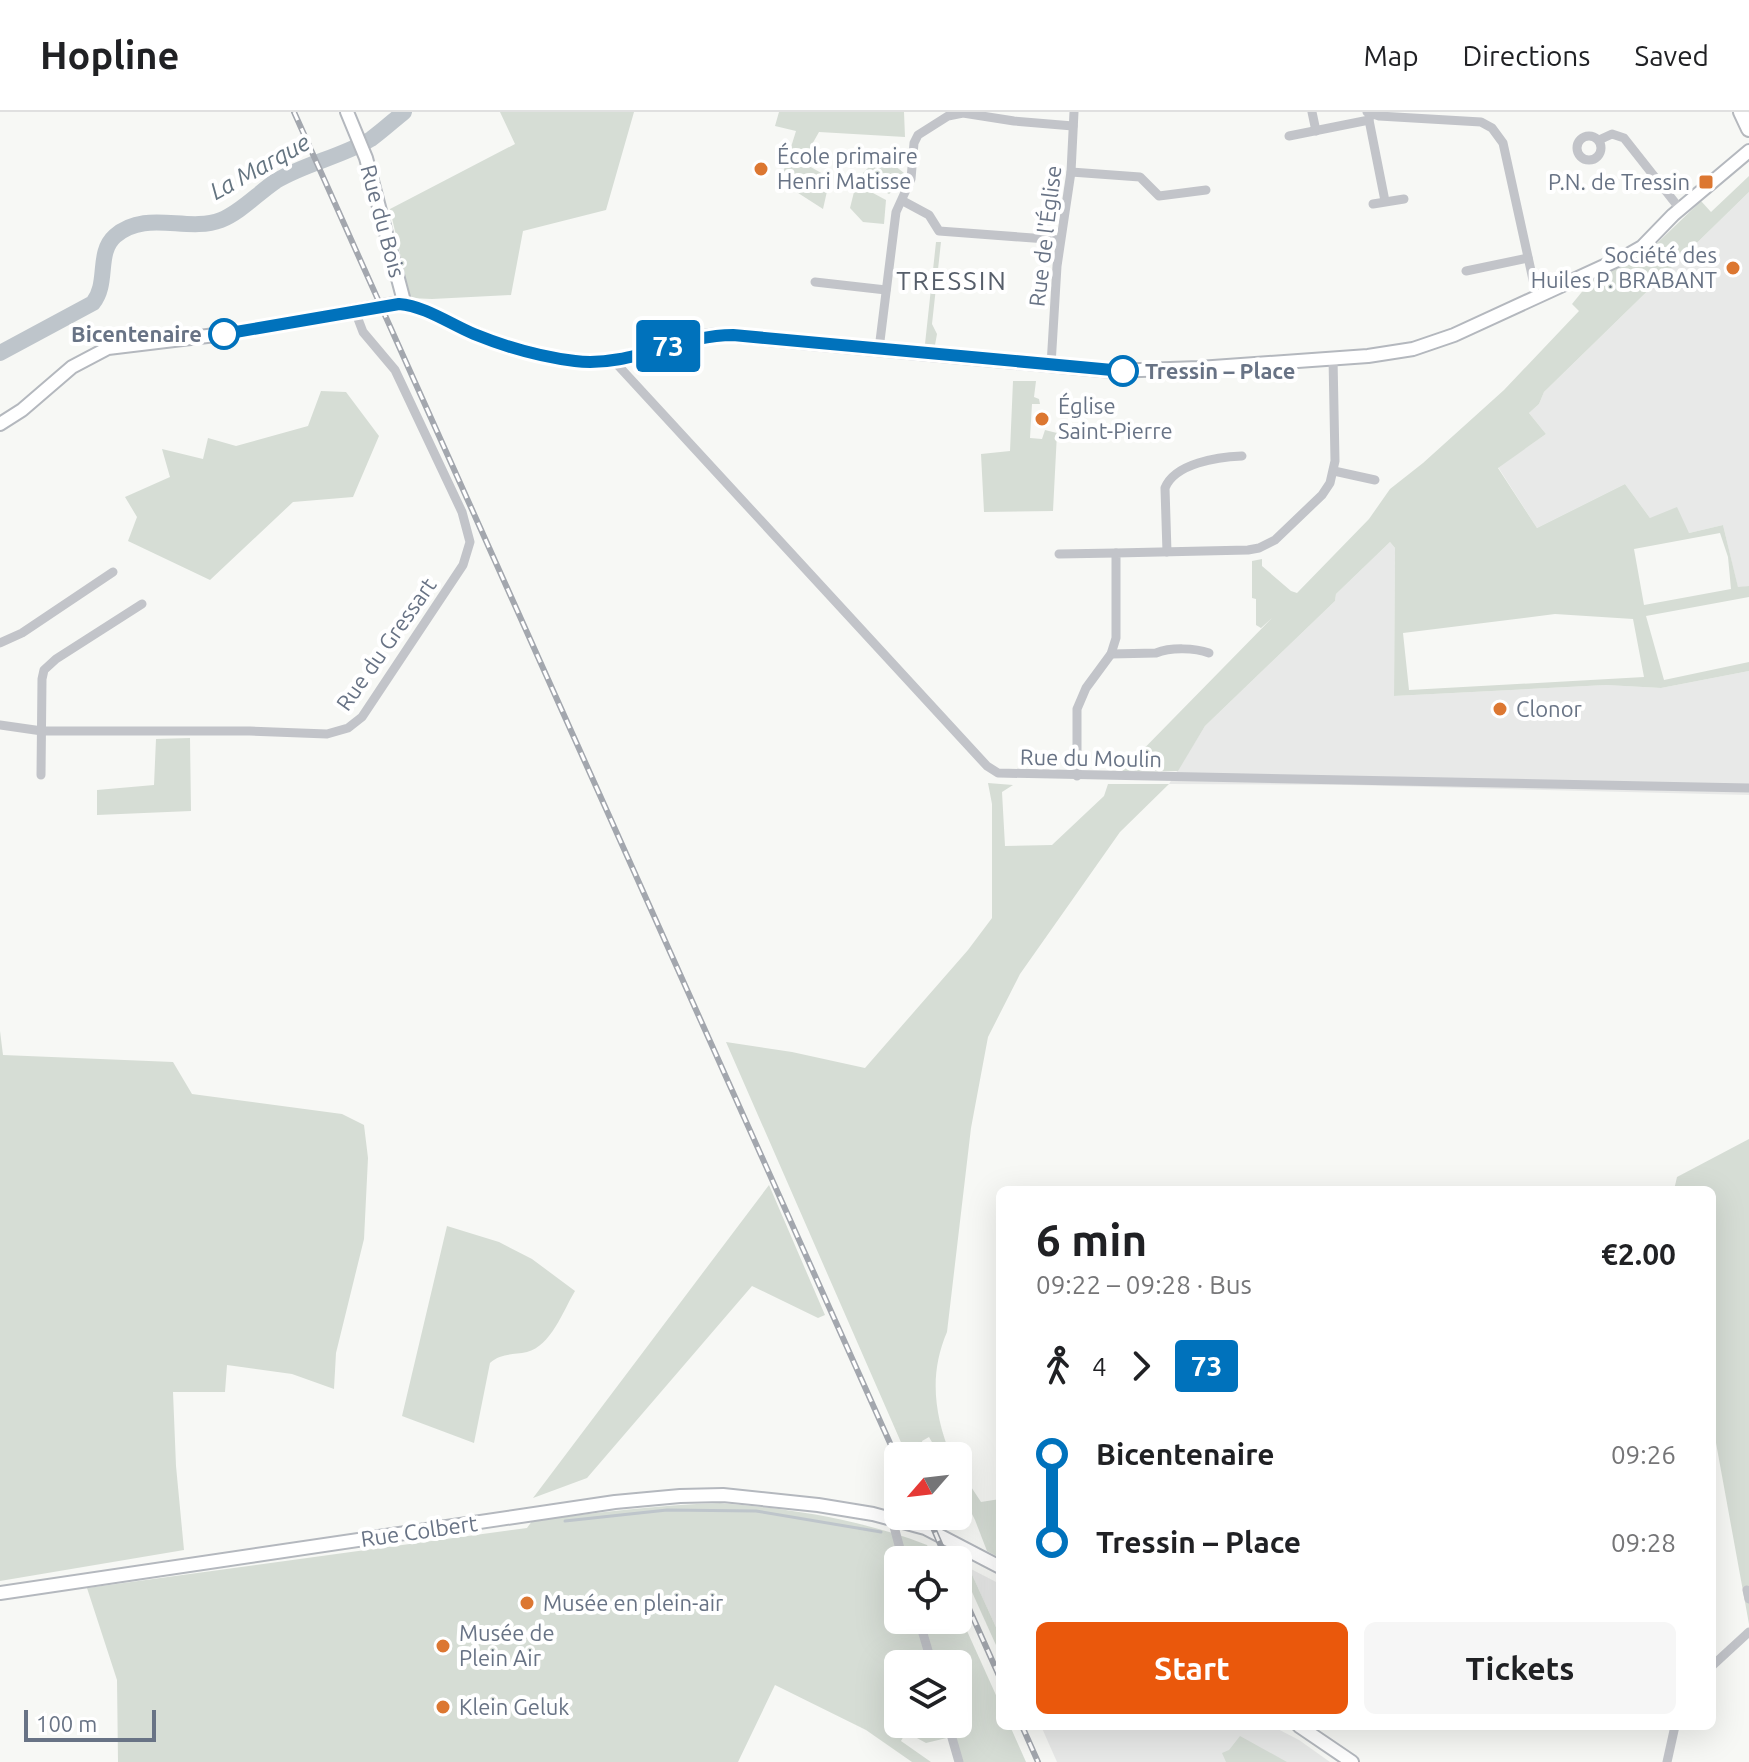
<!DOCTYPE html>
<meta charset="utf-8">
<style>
body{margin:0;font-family:Ubuntu,sans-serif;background:#f6f6f6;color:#202124;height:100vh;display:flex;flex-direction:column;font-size:30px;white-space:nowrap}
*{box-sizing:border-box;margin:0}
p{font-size:26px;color:#757577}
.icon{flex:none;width:44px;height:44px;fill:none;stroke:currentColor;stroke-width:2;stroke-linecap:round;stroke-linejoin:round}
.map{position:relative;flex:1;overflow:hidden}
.drawer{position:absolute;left:996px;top:1074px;width:720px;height:544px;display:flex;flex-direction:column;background:#fff;border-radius:12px;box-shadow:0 8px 32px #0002}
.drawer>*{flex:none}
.badge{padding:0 16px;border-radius:6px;font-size:28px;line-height:52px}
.needle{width:52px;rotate:242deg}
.tools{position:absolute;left:884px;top:1330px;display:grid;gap:16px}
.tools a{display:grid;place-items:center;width:88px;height:88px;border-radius:12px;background:#fff;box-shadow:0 8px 32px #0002;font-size:40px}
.scale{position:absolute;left:24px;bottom:20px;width:132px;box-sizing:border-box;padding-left:8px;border:4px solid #687385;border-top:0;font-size:22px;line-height:28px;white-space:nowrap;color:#687385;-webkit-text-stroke:6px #fff;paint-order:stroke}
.map>.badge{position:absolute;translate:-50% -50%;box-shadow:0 0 0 4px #fff}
.legs{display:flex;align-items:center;gap:12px;height:88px;padding:0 40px;font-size:26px}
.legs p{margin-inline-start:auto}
.overview{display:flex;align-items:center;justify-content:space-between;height:136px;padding:0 40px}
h1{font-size:44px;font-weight:600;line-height:60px}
.cta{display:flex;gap:16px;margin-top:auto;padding:16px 40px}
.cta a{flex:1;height:92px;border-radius:12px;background:#ea580c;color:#fff;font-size:32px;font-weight:600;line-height:92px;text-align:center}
.cta a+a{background:#f6f6f6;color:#202124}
ul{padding:0 40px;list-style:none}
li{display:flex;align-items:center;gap:28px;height:88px;font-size:30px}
li i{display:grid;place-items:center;width:12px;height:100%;margin:0 10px;background:currentColor}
li i::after{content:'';width:20px;height:20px;margin:-10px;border:6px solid;border-radius:50%;background:#fff}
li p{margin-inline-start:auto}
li:first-child i{background:linear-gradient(#0000 50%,currentColor 0)}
li:last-child i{background:linear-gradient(currentColor 50%,#0000 0)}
header{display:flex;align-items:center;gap:48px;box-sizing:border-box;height:112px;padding:0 40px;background:#fff;border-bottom:2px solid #e0e0e0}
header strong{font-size:38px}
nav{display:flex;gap:44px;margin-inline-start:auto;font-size:28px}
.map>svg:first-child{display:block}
.built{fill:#e8e9e8}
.green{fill:#d6ddd5;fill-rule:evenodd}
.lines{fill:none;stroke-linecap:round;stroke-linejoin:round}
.stream{stroke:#bec5cb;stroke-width:3}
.river{stroke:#bec5cb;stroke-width:16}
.secondary-casing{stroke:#b4b8be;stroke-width:16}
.primary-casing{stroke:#b5b8bd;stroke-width:18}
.street{stroke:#c2c4c9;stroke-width:9}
.secondary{stroke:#fff;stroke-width:12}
.primary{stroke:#fff;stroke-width:14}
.rail-casing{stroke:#a3a7ae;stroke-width:6}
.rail{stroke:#fff;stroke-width:3;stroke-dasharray:9;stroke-linecap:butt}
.line-1-casing{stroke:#fff;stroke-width:18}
.line-1{stroke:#0072bc;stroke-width:12}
.poi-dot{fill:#dc7731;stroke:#fff;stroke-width:3}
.stop-1-dot{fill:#fff;stroke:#0072bc;stroke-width:4}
.labels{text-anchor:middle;stroke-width:8;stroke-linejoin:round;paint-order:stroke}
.poi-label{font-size:22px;fill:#687385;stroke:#fff;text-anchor:start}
.street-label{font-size:22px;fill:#687385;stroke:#fff}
.stop-label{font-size:22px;font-weight:bold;fill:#687385;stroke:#fff;text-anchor:end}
.water-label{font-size:24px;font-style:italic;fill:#647480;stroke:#fff}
.quarter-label{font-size:26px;letter-spacing:2px;fill:#565e6a;stroke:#fff}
</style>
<header>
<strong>Hopline</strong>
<nav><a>Map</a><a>Directions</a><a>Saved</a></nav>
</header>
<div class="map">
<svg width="1749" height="1650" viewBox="0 0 1749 1650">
<rect width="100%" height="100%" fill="#f7f8f5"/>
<!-- built -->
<g class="built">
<polygon points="1749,80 1749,474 1738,476 1723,413 1689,421 1650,406 1625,372 1537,416 1498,355 1546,322 1529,301 1539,292 1544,280"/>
<polygon points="1390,430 1395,436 1394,584 1606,573 1661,576 1749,559 1749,683 1349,673 1169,672 1205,614 1335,489 1336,482"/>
<polygon points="969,1456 1000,1472 1000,1524"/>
<polygon points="1041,1614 1272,1614 1299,1628 1330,1650 1057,1650"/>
</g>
<!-- green -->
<g class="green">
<polygon points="500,0 634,0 606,98 523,119 511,183 432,187 410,186 390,97 515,32"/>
<polygon points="779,0 904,0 905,25 819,20 802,50 830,66 823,97 795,79 783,61 796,19 775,14"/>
<polygon points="875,49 890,50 904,61 899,74 889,82 861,67 862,62"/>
<path d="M 1749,64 L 1749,80 L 1544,280 L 1539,292 L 1529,301 L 1546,322 L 1498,356 L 1537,416 L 1625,372 L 1650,406 L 1677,395 L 1689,421 L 1723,413 L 1738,475 L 1749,474 L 1749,485 L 1646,504 L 1664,568 L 1749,550 L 1749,559 L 1661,576 L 1606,573 L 1394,584 L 1395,436 L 1390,430 L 1336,482 L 1335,489 L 1205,614 L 1178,659 L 1121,660 L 1272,506 L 1261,516 L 1256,513 L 1256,487 L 1252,486 L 1252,449 L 1262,447 L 1262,454 L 1291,479 L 1297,481 L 1369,407 L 1390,377 L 1423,351 L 1504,278 L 1579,199 L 1572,192 L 1590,170 L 1650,138 L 1701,89 L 1711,100 ZM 1720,421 L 1728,445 L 1731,477 L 1644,493 L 1634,437 ZM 1555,502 L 1633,507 L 1644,565 L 1409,578 L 1403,521 Z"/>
<polygon points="858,73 886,88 884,112 863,110 850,96 855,76"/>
<polygon points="936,130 941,130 932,212 937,222 935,233 925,232"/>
<polygon points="1013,269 1036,269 1034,285 1039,287 1040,292 1032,292 1030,326 1042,327 1045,318 1057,321 1053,399 984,400 981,342 1010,339"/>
<polygon points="321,279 346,280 379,324 353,385 293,390 210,468 128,429 137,405 125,385 170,365 162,337 203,347 208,326 236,334 308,314"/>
<polygon points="190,626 191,699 97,703 97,678 154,673 156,627"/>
<path d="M 988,671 L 1013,673 L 1002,680 L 1005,734 L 1052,733 L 1104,684 L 1108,672 L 1169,672 L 1120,720 L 1020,862 L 988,925 L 971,1016 L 947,1220 C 929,1262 934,1302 951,1344 L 940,1344 L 929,1325 L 922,1329 L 926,1344 L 907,1344 L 726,930 L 792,940 L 865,956 L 968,838 L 992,806 L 992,692 Z"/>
<polygon points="0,919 3,943 173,950 192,982 342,1002 364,1013 368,1046 364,1127 336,1241 334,1277 292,1262 227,1253 225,1280 173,1280 176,1354 184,1438 0,1469"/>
<polygon points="1749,1027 1749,1512 1712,1309 1712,1078 1674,1078 1677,1065"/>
<polygon points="769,1073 825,1203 818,1206 752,1174 587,1366 533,1386"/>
<path d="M 447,1114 L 499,1130 L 532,1147 L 575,1179 C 563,1199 551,1234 527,1240 C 513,1243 501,1241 490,1251 L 474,1331 L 402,1304 Z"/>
<polygon points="958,1355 981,1390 1000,1387 1000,1446 987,1439 975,1408 958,1374"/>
<path d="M 720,1391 C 792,1397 860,1407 927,1433 L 935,1448 L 898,1448 L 898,1508 L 958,1508 L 958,1499 L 1000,1592 L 1000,1614 L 1010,1614 L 1026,1650 L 962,1650 L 955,1624 L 926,1631 L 906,1620 L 901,1629 L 931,1650 L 912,1650 L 866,1618 L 775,1573 L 738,1650 L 118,1650 L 117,1568 L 87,1476 L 527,1416 L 532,1409 C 595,1401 657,1393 720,1391 ZM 898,1552 L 958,1552 L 958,1612 L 898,1612 Z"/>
<polygon points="958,1449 969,1456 1000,1524 1000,1542"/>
<polygon points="1240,1624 1287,1650 1226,1650 1222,1641 1229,1638"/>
</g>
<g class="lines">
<!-- stream -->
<polyline class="stream" points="565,1409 667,1398 756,1399 881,1420"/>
<!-- river -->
<path class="river" d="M 0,241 L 93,191 C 109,171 96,141 115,124 C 146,97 187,121 221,108 C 241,100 258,81 276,69 C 306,51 341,45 371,27 C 382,19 393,9 404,0"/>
<!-- secondary casing -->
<g class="secondary-casing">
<g id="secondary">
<polyline points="347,0 366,46 405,193"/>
<path d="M 0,312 L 22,298 L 72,255 L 108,236 L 232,221 L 395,192 C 423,192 449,212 475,222 C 506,235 542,245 576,249 C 628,256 675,223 726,223 L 1112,259 L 1199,256 L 1368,244 L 1413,237 L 1454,223 L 1628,143 L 1642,135 L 1673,103 L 1749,39"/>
<polyline points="0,1481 615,1390 680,1384 723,1383 818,1393 873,1402 925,1416 1000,1455"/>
<polyline points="1299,1614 1352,1650"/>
</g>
</g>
<!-- primary casing -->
<g class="primary-casing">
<polyline id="primary" points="1741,0 1749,17"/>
</g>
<!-- street -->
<g class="street">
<polyline points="1312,0 1316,19"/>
<polyline points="1367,0 1379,4 1481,10 1492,16 1503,31 1537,186"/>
<polyline points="1370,2 1369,8 1385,89"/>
<polyline points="1289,24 1369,8"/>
<circle cx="1589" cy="36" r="12"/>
<polyline points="1599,28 1612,22 1624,26 1680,97"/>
<polyline points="1071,60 1140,65 1159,84 1206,78"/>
<polyline points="903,89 929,103 939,119 1060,128"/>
<polyline points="1373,92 1404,87"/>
<polyline points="1466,159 1528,146"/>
<polyline points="815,170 886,178"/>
<polyline points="879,237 896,100 911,67 914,31 918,23 948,4 963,1 1014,9 1073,14"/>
<polyline points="613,248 987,654 998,661 1749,676"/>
<polyline points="1051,253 1057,154 1071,60 1074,0"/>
<polyline points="1334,359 1375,368"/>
<path d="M 1167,440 L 1165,376 C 1175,351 1218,345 1242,344"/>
<polyline points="1059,442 1116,441"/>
<polyline points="0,531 22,521 113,460"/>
<path d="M 1111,542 L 1156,541 C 1171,535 1195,536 1209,541"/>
<polyline points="0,613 42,619 250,619 327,622 348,616 362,605 463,453 470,430 462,400 395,258 363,220 355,199"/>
<polyline points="41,663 42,567 44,558 56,547 142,492"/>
<polyline points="1077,664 1077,597 1086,576 1111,542 1116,526 1116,441 1248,438 1259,436 1275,428 1322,383 1330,371 1335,349 1333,246"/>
<polyline points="892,1407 903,1448"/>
<polyline points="1747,1478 1749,1487"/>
<polyline points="919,1508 932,1552"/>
<polyline points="1712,1554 1749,1520"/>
<polyline points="948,1612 959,1650"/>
<polyline points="1667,1650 1675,1614"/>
</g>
<!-- secondary -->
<use href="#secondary" class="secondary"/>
<!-- primary -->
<use href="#primary" class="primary"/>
<!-- rail casing -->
<g class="rail-casing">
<g id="rail">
<polyline points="294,0 898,1349"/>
<polyline points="928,1404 947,1448"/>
<polyline points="958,1472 1000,1566"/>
<polyline points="1022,1614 1038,1650"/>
</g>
</g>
<!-- rail -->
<use href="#rail" class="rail"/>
</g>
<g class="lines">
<!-- line-1 casing -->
<g class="line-1-casing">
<path id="line-1" d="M 224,222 L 399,192 C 425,194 450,212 474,222 C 506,235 541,245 575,249 C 629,256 680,223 733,223 L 1123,259"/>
</g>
<!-- line-1 -->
<use href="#line-1" class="line-1"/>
</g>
<!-- markers -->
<g class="poi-dot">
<circle cx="761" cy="57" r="8"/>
<rect x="1698" y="62" width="16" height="16" rx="4"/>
<circle cx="1733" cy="156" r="8"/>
<circle cx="1042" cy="307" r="8"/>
<circle cx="1500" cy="597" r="8"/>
<circle cx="527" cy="1491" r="8"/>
<circle cx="443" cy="1534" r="8"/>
<circle cx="443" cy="1595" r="8"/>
</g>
<g class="stop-1-dot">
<circle cx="224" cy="222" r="14"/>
<circle cx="1123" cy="259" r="14"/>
</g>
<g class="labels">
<!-- poi labels -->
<g class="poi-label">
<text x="777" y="52">École primaire<tspan x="777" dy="25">Henri Matisse</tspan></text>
<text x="1690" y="78" text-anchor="end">P.N. de Tressin</text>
<text x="1717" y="151" text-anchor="end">Société des<tspan x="1717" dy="25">Huiles P. BRABANT</tspan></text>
<text x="1058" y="302">Église<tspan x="1058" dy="25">Saint-Pierre</tspan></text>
<text x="1516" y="605">Clonor</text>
<text x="543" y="1499">Musée en plein-air</text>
<text x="459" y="1529">Musée de<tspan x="459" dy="25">Plein Air</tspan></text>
<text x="459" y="1603">Klein Geluk</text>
</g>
<!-- street labels -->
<g class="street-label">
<text transform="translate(383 109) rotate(75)" y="8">Rue du Bois</text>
<text transform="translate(1045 124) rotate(-83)" y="8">Rue de l'Église</text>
<text transform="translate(386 532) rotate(-55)" y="8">Rue du Gressart</text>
<text transform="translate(1091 646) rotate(1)" y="8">Rue du Moulin</text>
<text transform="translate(419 1419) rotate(-8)" y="8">Rue Colbert</text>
</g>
<!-- stop labels -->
<g class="stop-label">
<text x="202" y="230">Bicentenaire</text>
<text x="1145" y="267" text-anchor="start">Tressin – Place</text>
</g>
<!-- water labels -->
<g class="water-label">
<text transform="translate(260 55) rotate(-29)" y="8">La Marque</text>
</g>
<!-- quarter labels -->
<g class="quarter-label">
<text x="952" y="178">TRESSIN</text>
</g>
</g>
</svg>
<div class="tools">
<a><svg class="needle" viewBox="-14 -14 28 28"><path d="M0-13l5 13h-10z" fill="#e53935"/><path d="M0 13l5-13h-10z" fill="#757577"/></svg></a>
<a><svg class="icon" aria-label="locate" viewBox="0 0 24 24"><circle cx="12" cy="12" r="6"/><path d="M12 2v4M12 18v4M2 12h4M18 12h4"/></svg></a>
<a><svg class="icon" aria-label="layers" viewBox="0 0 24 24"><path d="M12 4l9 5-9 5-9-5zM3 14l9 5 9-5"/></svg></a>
</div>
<div class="scale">100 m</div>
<b class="badge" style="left:668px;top:234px;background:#0072bc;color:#fff">73</b>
<section class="drawer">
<div class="overview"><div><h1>6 min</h1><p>09:22 – 09:28 · Bus</p></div><b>€2.00</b></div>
<div class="legs"><svg class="icon" aria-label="walk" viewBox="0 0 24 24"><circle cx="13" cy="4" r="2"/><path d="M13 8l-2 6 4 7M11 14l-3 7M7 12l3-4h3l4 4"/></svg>4<svg class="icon" aria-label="forward" viewBox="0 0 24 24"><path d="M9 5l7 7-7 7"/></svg><b class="badge" style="background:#0072bc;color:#fff">73</b></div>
<ul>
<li><i style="color:#0072bc"></i><b>Bicentenaire</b><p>09:26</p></li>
<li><i style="color:#0072bc"></i><b>Tressin – Place</b><p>09:28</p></li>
</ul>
<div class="cta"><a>Start</a><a>Tickets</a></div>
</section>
</div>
